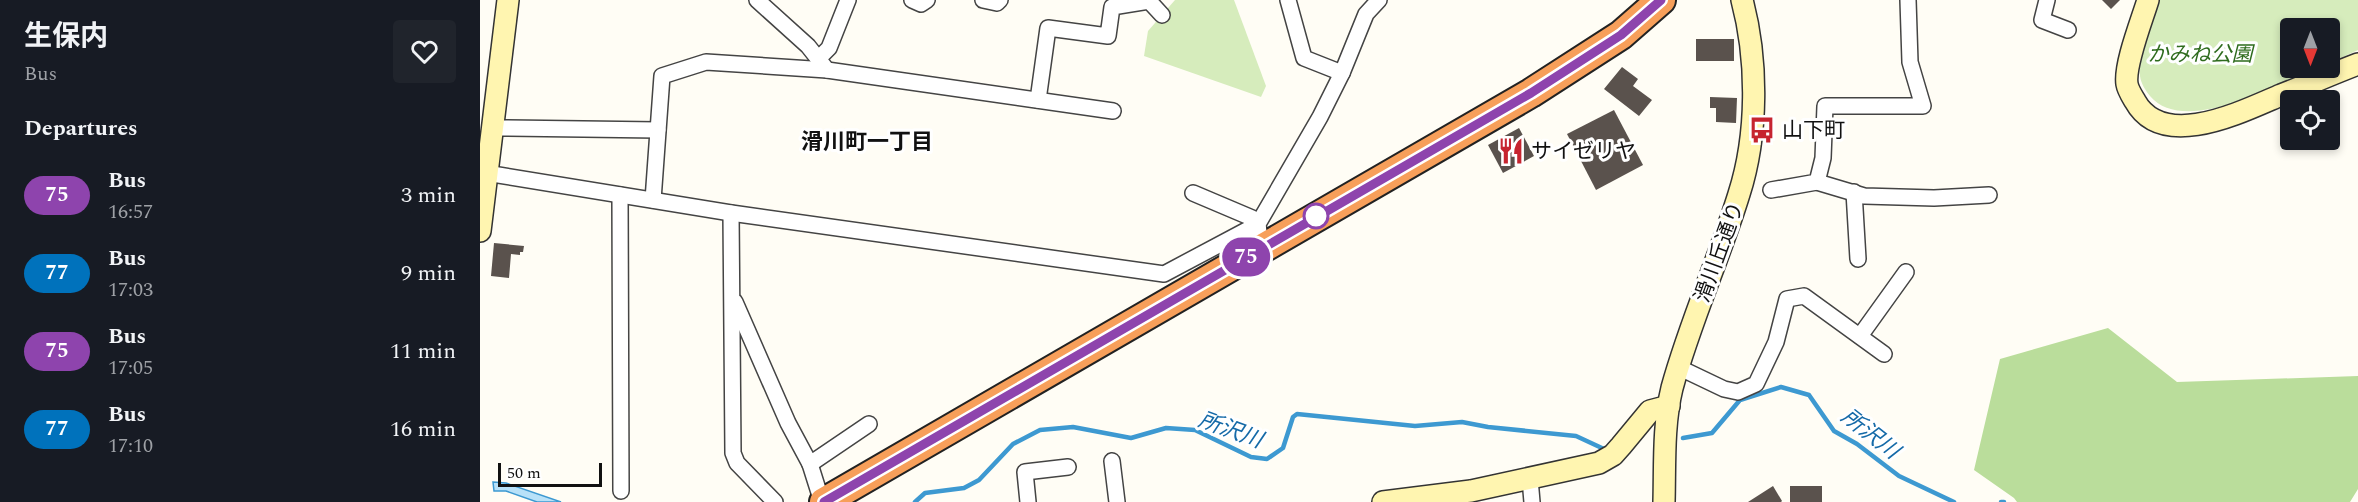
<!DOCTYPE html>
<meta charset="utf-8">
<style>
body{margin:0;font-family:Spectral,"Noto Sans JP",serif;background:#20242c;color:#f1f3f6;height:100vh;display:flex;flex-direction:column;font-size:22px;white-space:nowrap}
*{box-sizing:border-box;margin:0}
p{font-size:20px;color:#9ea1a6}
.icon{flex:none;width:33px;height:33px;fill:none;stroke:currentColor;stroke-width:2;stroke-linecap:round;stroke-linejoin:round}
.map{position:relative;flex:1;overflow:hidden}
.drawer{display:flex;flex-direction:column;background:#171b24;width:480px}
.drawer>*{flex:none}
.badge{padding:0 12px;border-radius:20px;font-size:21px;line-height:39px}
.needle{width:39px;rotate:180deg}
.buttons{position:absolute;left:1800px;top:18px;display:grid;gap:12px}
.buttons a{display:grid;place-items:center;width:60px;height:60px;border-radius:6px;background:#171b24;box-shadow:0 3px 9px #0003;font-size:30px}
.scale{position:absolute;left:18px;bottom:15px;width:104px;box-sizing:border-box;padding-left:6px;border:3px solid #111;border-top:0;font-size:16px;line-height:21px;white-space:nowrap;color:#111;-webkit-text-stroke:4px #fff;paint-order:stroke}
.map>.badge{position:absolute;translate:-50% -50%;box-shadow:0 0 0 3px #fff}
h2{padding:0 24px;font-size:22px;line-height:54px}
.round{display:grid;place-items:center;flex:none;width:63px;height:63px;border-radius:6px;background:#20242c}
.headline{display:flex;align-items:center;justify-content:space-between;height:102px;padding:0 24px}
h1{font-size:28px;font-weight:700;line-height:45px}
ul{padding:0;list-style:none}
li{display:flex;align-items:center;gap:18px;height:78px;padding:0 24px}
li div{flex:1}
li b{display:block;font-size:22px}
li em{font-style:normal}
li .badge{min-width:66px;font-weight:700;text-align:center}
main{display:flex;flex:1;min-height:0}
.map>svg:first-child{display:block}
.green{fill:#d6ecbc}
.forest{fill:#badd9b}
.water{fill:#b8e1f8;stroke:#3d99d1;stroke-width:1.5}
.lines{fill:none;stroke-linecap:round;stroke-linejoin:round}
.stream{stroke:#3d99d1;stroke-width:4.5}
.building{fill:#5a524d}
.street-casing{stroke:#444;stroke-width:18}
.secondary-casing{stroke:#333;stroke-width:24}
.highway-casing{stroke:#222;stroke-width:32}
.street{stroke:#fff;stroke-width:15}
.secondary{stroke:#fff5b0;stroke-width:21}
.highway{stroke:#f79f5a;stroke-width:28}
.line-casing{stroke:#fff;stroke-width:14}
.line{stroke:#8e44ad;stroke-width:9}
.stop-dot{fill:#fff;stroke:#8e44ad;stroke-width:3}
.labels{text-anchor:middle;stroke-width:6;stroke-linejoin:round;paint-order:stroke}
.park-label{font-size:21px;font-style:italic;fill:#2f6c1e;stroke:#fff}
.poi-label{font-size:21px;fill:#111;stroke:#fff;text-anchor:start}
.street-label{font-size:21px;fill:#111;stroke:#fff}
.neighbourhood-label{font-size:22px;font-weight:bold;fill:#111;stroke:#fff}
.water-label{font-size:22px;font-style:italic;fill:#156aa8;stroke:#fff}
</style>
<main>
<section class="drawer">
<div class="headline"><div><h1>生保内</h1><p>Bus</p></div><a class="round"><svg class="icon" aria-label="heart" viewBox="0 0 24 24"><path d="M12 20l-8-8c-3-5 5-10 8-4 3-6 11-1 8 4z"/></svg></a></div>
<h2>Departures</h2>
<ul>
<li><span class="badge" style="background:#8e44ad;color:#fff">75</span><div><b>Bus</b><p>16:57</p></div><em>3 min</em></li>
<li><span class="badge" style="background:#0072bc;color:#fff">77</span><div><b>Bus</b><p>17:03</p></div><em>9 min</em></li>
<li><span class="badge" style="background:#8e44ad;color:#fff">75</span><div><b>Bus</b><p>17:05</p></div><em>11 min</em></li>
<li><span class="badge" style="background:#0072bc;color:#fff">77</span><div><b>Bus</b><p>17:10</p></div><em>16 min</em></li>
</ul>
</section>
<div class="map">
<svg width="1878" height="502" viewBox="0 0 1878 502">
<rect width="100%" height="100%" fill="#fffdf5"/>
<!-- green -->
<g class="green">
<polygon points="695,0 754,0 786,86 781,97 664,56 668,31"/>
<path d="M 1679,0 L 1878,0 L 1878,50 L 1850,63 L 1850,28 L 1810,28 L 1810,68 L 1838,68 C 1800,84 1704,137 1670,96 C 1666,91 1661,84 1660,76 C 1657,56 1673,20 1679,0 Z"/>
</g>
<!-- forest -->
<polygon class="forest" points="1628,328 1697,382 1878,376 1878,489 1870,502 1537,502 1534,498 1494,470 1520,359"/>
<!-- water -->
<polygon class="water" points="13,482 26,483 81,502 57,502 26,491 14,491"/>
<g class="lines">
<!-- stream -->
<g class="stream">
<polyline points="1203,438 1232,433 1260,400 1301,387 1329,395 1354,431 1377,444 1419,476 1474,502"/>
<polyline points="435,502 445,493 484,488 499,480 533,444 560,430 593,427 651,438 686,428 715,430 771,457 787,459 803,448 813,417 817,414 935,426 982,422 1008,427 1096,436 1124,449"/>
<polyline points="1521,502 1524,502"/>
</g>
</g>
<!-- building -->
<g class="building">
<polygon points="1622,0 1640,0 1631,9"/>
<rect x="1216" y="39" width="38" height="22"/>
<polygon points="1142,67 1158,79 1153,86 1172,100 1159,116 1124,89"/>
<polygon points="1230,97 1257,98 1256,123 1236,122 1236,108 1230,108"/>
<polygon points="1134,110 1163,165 1116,190 1087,134"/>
<polygon points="1039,128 1054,156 1023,173 1008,145"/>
<polygon points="14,243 44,246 43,252 40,252 40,255 31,254 29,278 11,276"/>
<polygon points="1293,486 1302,501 1301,502 1268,502"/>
<rect x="1310" y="486" width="32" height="16"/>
</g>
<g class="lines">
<!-- street casing -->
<g class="street-casing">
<g id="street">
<polyline points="277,0 328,46 347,70 633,111"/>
<polyline points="432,0 441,4 447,0"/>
<polyline points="503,0 517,3 520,0"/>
<polyline points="808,0 824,58 862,73"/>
<polyline points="1567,0 1562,20 1588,30"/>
<polyline points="338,59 349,48 368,0"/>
<polyline points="558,100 568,28 628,36 632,7 669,1 682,15"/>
<polyline points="12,125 22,128 178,130"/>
<polyline points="6,173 251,213 684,274 778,224 772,218 713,193"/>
<polyline points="1337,182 1384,196 1454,198 1509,195"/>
<polyline points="1291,190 1337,182 1343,158 1345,106 1443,106 1430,62 1428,0"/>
<polyline points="1374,192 1378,259"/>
<polyline points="140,195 141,491"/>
<polyline points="173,200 182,76 226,62 347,70"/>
<polyline points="251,213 253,453 257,463 295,502"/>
<polyline points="779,232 778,224 840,117 862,73 886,14 899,0"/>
<polyline points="255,302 308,423 330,464 389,424"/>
<polyline points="1380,336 1426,272"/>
<polyline points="1200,368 1244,389 1258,392 1276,384 1296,342 1307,299 1324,296 1404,354"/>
<polyline points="632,461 637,502"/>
<polyline points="330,464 342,502"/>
<polyline points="1050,479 1052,502"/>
<polyline points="548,502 545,472 588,467"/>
</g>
</g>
<!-- secondary casing -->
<g class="secondary-casing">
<g id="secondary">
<path d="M 1668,0 C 1662,20 1644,65 1647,84 C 1648,90 1652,96 1655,101 C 1683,152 1763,111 1801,95 C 1827,85 1852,74 1878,64"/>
<polyline points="0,231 28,0"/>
<polyline points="903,502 991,491 1119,463 1133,455 1141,446 1170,411 1189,406"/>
<path d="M 1184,502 C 1185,465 1183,425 1192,388 C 1210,322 1239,259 1259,194 C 1278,135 1278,60 1262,0"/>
</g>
</g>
<!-- highway casing -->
<g class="highway-casing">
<polyline id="highway" points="344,502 1051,93 1141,35 1181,0"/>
</g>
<!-- street -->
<use href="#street" class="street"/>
<!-- secondary -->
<use href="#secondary" class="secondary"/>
<!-- highway -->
<use href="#highway" class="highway"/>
</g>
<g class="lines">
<!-- line casing -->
<g class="line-casing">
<polyline id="line" points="344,502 1051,93 1141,35 1181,0"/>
</g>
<!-- line -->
<use href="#line" class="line"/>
</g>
<!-- icons -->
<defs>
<g id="bus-bare" transform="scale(2.07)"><path d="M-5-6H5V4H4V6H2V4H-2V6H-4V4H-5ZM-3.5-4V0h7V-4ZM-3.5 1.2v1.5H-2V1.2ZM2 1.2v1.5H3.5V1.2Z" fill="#c6242f" stroke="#fff" stroke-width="2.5" paint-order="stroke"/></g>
<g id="restaurant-bare" transform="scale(2.07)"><path d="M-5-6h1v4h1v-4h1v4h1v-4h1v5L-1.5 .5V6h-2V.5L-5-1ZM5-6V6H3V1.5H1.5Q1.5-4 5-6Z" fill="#c6242f" stroke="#fff" stroke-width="2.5" paint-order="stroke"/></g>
</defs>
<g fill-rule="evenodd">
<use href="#bus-bare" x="1282" y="130"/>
<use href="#restaurant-bare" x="1031" y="151"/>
</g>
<!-- markers -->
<circle class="stop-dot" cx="836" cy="216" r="12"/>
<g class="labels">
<!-- park labels -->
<g class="park-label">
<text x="1720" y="61">かみね公園</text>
</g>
<!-- poi labels -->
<g class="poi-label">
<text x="1302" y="137">山下町</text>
<text x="1051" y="158">サイゼリヤ</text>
</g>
<!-- street labels -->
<g class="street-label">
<text transform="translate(1239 252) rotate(-70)" y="7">滑川丘通り</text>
</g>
<!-- neighbourhood labels -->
<g class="neighbourhood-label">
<text x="387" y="149">滑川町一丁目</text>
</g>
<!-- water labels -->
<g class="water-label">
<text transform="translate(751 429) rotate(20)" y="8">所沢川</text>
<text transform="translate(1391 433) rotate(38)" y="8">所沢川</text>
</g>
</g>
</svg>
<div class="buttons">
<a><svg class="needle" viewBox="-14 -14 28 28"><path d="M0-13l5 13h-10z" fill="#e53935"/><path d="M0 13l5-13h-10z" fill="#9ea1a6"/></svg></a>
<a><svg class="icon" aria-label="locate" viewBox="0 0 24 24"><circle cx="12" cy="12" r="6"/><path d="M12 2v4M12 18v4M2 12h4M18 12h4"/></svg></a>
</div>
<div class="scale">50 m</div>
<b class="badge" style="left:766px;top:257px;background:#8e44ad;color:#fff">75</b>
</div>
</main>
